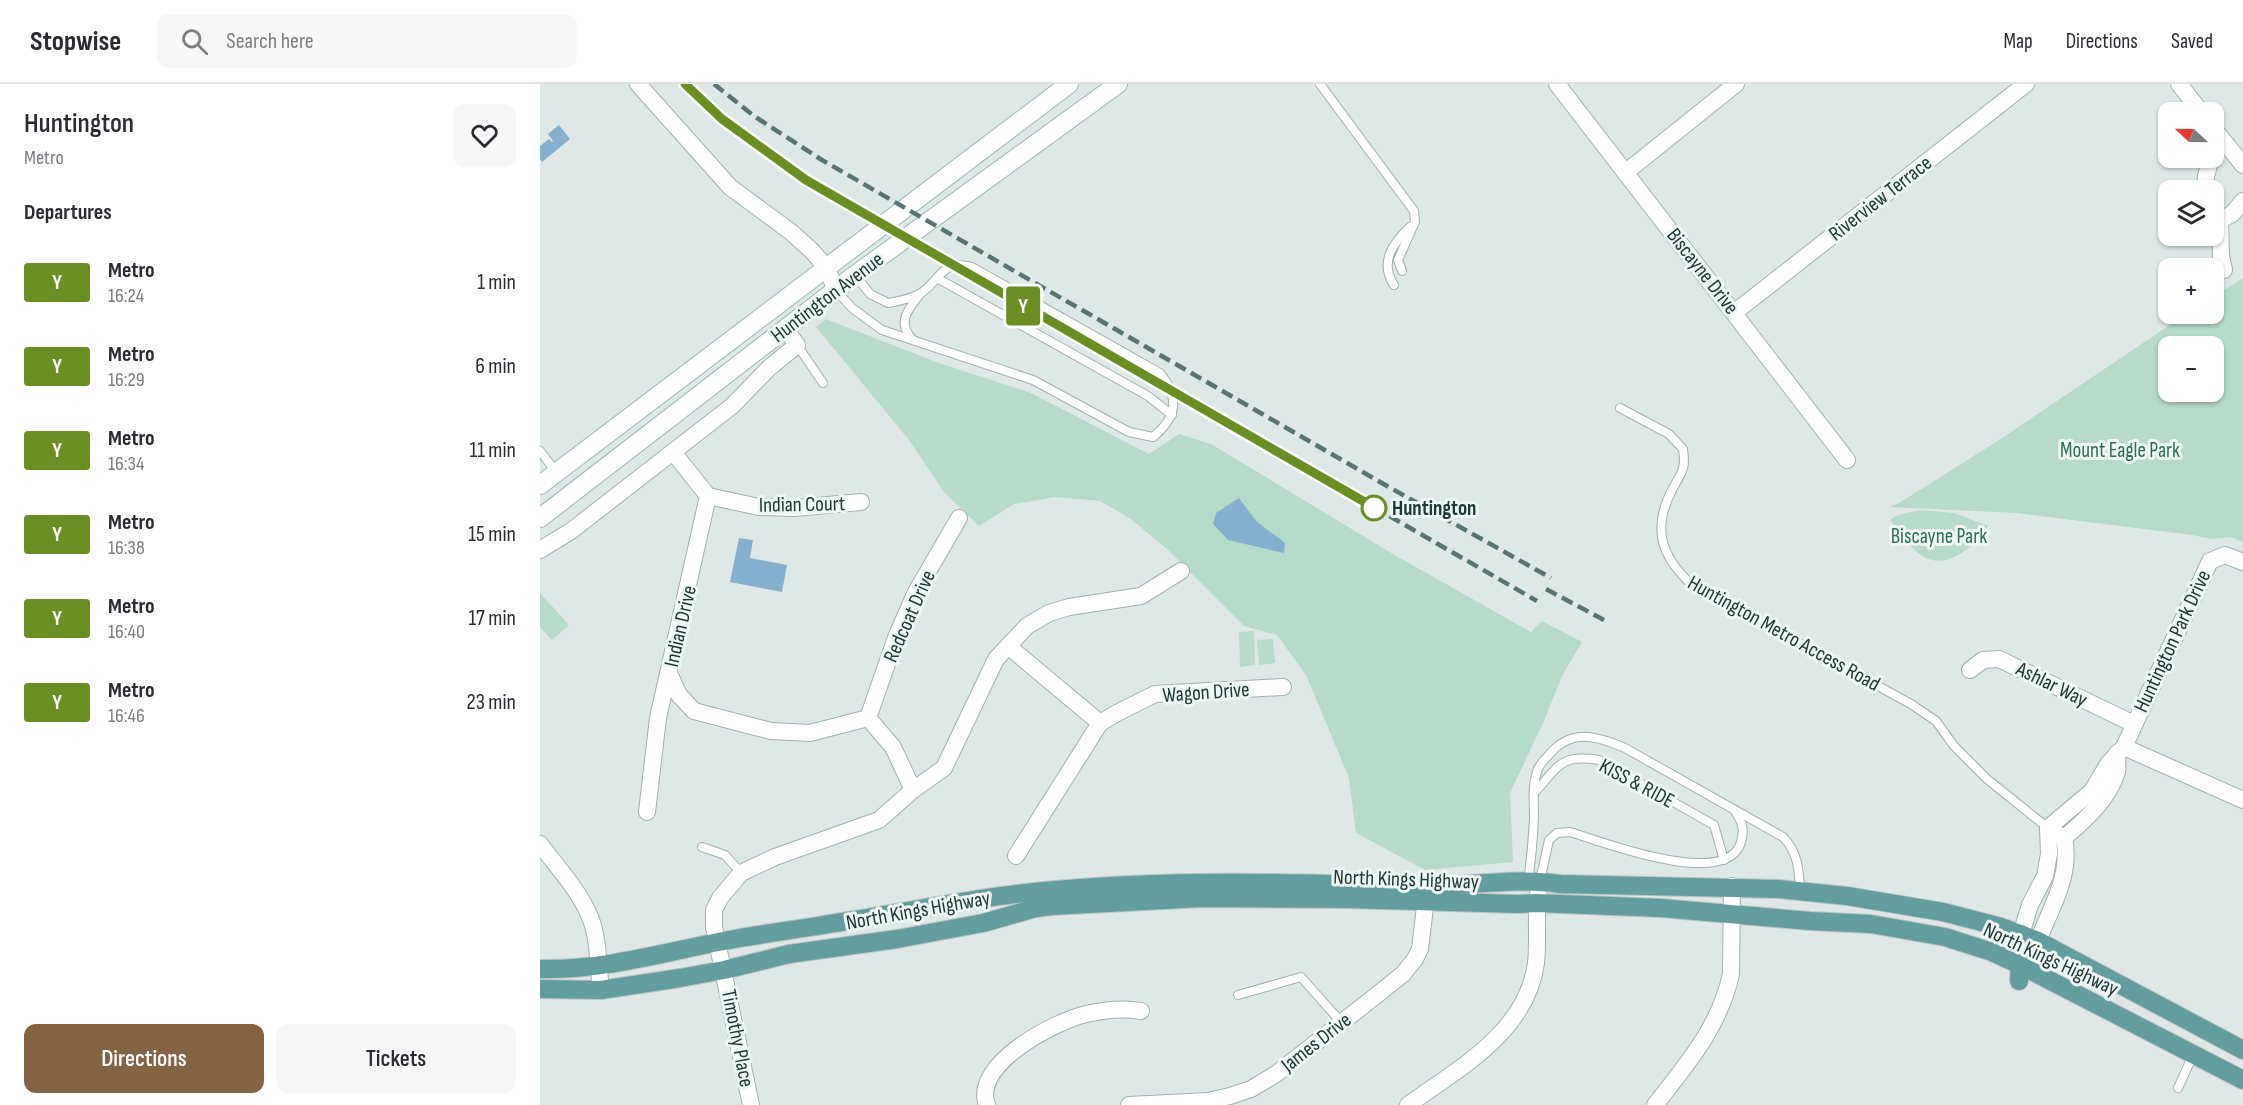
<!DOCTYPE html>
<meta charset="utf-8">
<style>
body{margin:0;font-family:"Sofia Sans Condensed",sans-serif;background:#f7f7f7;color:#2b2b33;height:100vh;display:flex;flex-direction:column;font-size:22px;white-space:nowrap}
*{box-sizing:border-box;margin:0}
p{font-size:20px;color:#7c7c81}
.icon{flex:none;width:33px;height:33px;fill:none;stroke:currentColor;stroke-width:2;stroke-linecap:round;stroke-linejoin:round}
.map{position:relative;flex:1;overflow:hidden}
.sheet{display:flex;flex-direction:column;background:#fff;width:540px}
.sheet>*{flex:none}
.badge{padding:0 12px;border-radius:4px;font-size:21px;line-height:39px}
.needle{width:39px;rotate:292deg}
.tools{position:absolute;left:1618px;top:18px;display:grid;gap:12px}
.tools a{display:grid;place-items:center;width:66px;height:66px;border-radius:12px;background:#fff;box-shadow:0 2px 4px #0004;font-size:30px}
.map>.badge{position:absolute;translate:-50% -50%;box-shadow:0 0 0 3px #fff}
h2{padding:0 24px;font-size:22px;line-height:54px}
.round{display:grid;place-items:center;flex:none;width:63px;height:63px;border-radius:12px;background:#f7f7f7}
.headline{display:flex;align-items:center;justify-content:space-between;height:102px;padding:0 24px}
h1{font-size:28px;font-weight:600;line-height:45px}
.action{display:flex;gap:12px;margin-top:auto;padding:12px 24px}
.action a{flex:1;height:69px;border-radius:12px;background:#846342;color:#fff;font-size:24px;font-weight:600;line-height:69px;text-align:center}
.action a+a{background:#f7f7f7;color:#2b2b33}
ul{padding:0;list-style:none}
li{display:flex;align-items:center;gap:18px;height:84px;padding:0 24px}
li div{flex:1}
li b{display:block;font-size:22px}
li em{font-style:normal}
li .badge{min-width:66px;font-weight:700;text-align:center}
header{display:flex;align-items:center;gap:36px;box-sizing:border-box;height:84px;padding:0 30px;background:#fff;border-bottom:2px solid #e1e1e2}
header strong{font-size:28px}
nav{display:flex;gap:33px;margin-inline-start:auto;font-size:21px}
.search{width:420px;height:54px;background:#f7f7f7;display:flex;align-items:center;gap:15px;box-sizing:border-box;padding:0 21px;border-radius:12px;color:#7c7c81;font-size:22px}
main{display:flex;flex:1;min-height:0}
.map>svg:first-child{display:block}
.green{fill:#b6dbca;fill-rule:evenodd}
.water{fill:#86afce}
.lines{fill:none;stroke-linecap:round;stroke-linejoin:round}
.lane-casing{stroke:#a1b0af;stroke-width:10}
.street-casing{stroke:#a1b0af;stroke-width:18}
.secondary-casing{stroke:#9db5b3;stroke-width:20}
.primary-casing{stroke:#bcc3c3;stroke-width:20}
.lane{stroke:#fff;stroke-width:8}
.street{stroke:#fff;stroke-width:16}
.secondary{stroke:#fff;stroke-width:18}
.primary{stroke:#639d9e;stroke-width:18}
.rail{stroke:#5a7474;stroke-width:4.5;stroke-dasharray:12 6;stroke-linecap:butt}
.line-casing{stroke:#fff;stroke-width:14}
.line{stroke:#6b8e23;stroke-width:9}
.stop-dot{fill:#fff;stroke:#6b8e23;stroke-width:3}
.labels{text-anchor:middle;stroke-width:6;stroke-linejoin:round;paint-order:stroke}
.street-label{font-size:21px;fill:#203838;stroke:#eef6f4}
.park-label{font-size:21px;fill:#2b6e58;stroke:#eef6f4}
.stop-label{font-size:21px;font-weight:bold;fill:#203838;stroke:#eef6f4;text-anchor:start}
</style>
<header>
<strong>Stopwise</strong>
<div class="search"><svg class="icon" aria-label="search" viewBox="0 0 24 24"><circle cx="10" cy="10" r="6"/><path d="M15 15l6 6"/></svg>Search here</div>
<nav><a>Map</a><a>Directions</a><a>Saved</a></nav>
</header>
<main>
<section class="sheet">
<div class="headline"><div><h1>Huntington</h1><p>Metro</p></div><a class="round"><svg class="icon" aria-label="heart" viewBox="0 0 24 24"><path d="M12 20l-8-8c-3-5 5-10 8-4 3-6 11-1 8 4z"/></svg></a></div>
<h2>Departures</h2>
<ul>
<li><span class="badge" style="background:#6b8e23;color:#fff">Y</span><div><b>Metro</b><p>16:24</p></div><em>1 min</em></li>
<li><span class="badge" style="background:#6b8e23;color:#fff">Y</span><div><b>Metro</b><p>16:29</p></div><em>6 min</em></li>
<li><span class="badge" style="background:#6b8e23;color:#fff">Y</span><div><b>Metro</b><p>16:34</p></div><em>11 min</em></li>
<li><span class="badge" style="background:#6b8e23;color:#fff">Y</span><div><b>Metro</b><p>16:38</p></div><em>15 min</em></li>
<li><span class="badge" style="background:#6b8e23;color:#fff">Y</span><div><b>Metro</b><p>16:40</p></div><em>17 min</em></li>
<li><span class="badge" style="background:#6b8e23;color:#fff">Y</span><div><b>Metro</b><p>16:46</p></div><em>23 min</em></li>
</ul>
<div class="action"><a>Directions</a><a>Tickets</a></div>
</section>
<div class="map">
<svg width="1703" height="1021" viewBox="0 0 1703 1021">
<rect width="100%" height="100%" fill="#dee9e7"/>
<!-- green -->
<g class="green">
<path d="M 1703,194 L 1703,458 L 1691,453 L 1671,455 L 1652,451 L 1477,429 L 1349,423 L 1359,419 L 1456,358 L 1646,230 L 1674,230 L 1674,212 ZM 1629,262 L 1674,262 L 1674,308 L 1629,308 Z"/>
<polygon points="286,235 396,278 491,309 609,370 639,350 671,360 853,470 991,548 1002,537 1042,558 1022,592 1003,639 970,709 973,778 885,786 816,749 809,694 766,591 737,551 704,542 628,466 591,435 560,417 515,413 474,420 439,442 404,408 369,356 276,243"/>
<path d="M 1380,426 L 1415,429 L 1448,442 C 1433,464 1404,490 1378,469 C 1367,460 1359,447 1350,436 L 1358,431 Z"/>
<polygon points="0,509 29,541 12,556 0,543"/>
<polygon points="714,547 715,581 700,583 699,548"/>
<polygon points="733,555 735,579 719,581 717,556"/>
</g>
<!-- water -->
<g class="water">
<polygon points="19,41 30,55 2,78 0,75 0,62 9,55 12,58 13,57 8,50"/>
<polygon points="699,414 716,437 745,459 744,469 688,456 673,440 676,429"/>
<polygon points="199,454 213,456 210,474 247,481 242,508 190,498"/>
</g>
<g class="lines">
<!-- lane casing -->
<g class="lane-casing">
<g id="lane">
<polyline points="780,0 874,127 875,138 858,176 862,187"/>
<polyline points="397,194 608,312 632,331"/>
<path d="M 854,201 C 839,178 853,159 870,143"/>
<path d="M 296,206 L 312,224 L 342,246 L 493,296 L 589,348 L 613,353 C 637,334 640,313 620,289 L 432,183 C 401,175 402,195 381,209 C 372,215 359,217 348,219 L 330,210 L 315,191"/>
<path d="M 373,256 C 356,238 368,226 380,210"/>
<polyline points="257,261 283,299"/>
<path d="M 1080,324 L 1129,350 L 1143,365 C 1146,385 1142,388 1133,404 C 1112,443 1120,471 1151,500 L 1371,620 L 1396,637 L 1414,662 L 1447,695 L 1508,744"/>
<polyline points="0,367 16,388"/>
<path d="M 995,708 C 1019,682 1020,670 1059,676 L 1174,741 L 1184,776"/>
<polyline points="162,763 185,771 201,789"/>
<path d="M 1000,797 L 1009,756 L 1017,749 L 1030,748 C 1062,758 1182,804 1200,761 C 1205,747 1203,739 1195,727"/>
<path d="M 988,798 C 991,777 993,755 994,734 C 994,720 992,701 997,688 C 998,683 1003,677 1007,673 C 1030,644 1055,651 1085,664 L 1243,753 C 1258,768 1259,786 1260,806"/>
<polyline points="698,911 761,893 802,939"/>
<polyline points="1638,1004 1653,971"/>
</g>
</g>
<!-- street casing -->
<g class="street-casing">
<g id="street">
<polyline points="98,0 190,103 251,148 272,167 286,183 296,206"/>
<polyline points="1017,0 1307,376"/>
<polyline points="1639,0 1661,28"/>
<polyline points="1674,45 1703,81"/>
<polyline points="1086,88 1196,0"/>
<polyline points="1665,106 1666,92 1671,74"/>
<polyline points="1684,186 1681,172 1680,136 1692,130 1703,117"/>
<polyline points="1195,228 1486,0"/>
<polyline points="168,412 219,423 255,424 321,418"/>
<polyline points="0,466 31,447 192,322 229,284 257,261 245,244"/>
<polyline points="468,562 560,639"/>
<polyline points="1430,586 1443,576 1459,575 1594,640"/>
<polyline points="129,589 139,611 154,627 231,647 270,649 328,634 357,551 376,508 419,434"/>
<polyline points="328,634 353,663 373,706"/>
<polyline points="1584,663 1703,716"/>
<polyline points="107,728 118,634 168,412 133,368"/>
<polyline points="1508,744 1552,707 1568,680 1584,663 1670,477 1685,471 1703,478"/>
<path d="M 1524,754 C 1544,737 1569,715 1577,688 C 1578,683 1577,675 1577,669"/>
<path d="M 0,760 C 17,783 39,806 50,833 C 59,855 58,882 61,906"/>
<polyline points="476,772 560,639 577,629 615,610 743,603"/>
<polyline points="1481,850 1490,821 1505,792 1509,770 1508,744"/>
<path d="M 1498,857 C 1511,823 1532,791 1524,754 L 1508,744"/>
<polyline points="211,1021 174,843 174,826 180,814 201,789 235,773 339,736 373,706 404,684 456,575 487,542 509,529 529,523 601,512 641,487"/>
<path d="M 447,1021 C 432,980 514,938 546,930 C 564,926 584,924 601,927"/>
<polyline points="589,1021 668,1017 690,1012 711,1005 736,990 833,914 863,890 875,875 880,865 887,806"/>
<path d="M 868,1021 C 919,984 987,948 996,879 C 999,851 994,826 1000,797"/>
<path d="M 1115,1021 C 1147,980 1180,942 1191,890 L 1192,802"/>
</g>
</g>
<!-- secondary casing -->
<g class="secondary-casing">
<g id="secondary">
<polyline points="0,401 529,0"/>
<polyline points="0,434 315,191 578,0"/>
</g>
</g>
<!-- primary casing -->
<g class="primary-casing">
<g id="primary">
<path d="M 0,885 C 62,886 118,870 178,858 C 217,850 256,846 295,839 C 368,828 441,812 515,806 C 637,795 758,799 881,802 C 926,803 974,793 1020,800 L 1238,805 L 1307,812 L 1403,828 L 1461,843 L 1498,857 L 1703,966"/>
<polyline points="1479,897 1481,850"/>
<polyline points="0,905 61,906 140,894 184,886 249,870 357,855 443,839 496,824 511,822 662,814 806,815 978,820 996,819 1121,824 1270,837 1331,840 1405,853 1452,868 1480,881 1703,996"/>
</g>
</g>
<!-- lane -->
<use href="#lane" class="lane"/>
<!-- street -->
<use href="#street" class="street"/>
<!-- secondary -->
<use href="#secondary" class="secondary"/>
<!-- primary -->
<use href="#primary" class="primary"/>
<!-- rail -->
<g class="rail">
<polyline points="145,0 182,35 266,96 997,517"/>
<polyline points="174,0 214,32 282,76 847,402 1011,494"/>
<polyline points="1006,505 1064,536"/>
</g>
</g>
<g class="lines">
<!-- line casing -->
<g class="line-casing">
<polyline id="line" points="145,0 182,35 266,96 835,424"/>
</g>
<!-- line -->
<use href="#line" class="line"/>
</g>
<!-- markers -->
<circle class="stop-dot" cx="834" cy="424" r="12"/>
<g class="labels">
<!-- street labels -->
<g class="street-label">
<text transform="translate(1340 114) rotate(-38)" y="7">Riverview Terrace</text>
<text transform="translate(1163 187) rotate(52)" y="7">Biscayne Drive</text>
<text transform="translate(287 213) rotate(-37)" y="7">Huntington Avenue</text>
<text transform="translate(262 420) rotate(-1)" y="7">Indian Court</text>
<text transform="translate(369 532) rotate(-66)" y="7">Redcoat Drive</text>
<text transform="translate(140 542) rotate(-77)" y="7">Indian Drive</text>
<text transform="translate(1244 549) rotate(29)" y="7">Huntington Metro Access Road</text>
<text transform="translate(1632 557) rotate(-65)" y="7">Huntington Park Drive</text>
<text transform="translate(1512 600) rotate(26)" y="7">Ashlar Way</text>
<text transform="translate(666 608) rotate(-4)" y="7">Wagon Drive</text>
<text transform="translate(1097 699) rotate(28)" y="7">KISS &amp; RIDE</text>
<text transform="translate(866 795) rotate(2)" y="7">North Kings Highway</text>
<text transform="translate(378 826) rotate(-10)" y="7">North Kings Highway</text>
<text transform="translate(1511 875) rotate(25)" y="7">North Kings Highway</text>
<text transform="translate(198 954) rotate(79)" y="7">Timothy Place</text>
<text transform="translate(776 958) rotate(-38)" y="7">James Drive</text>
</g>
<!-- park labels -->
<g class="park-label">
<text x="1580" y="373">Mount Eagle Park</text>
<text x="1399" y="459">Biscayne Park</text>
</g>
<!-- stop labels -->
<g class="stop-label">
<text x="852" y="431">Huntington</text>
</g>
</g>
</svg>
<div class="tools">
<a><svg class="needle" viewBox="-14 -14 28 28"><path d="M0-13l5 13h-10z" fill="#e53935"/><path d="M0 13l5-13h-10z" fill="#7c7c81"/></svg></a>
<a><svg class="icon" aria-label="layers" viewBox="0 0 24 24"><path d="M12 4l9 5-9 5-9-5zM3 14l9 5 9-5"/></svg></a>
<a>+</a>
<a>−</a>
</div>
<b class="badge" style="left:483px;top:222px;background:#6b8e23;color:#fff">Y</b>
</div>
</main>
